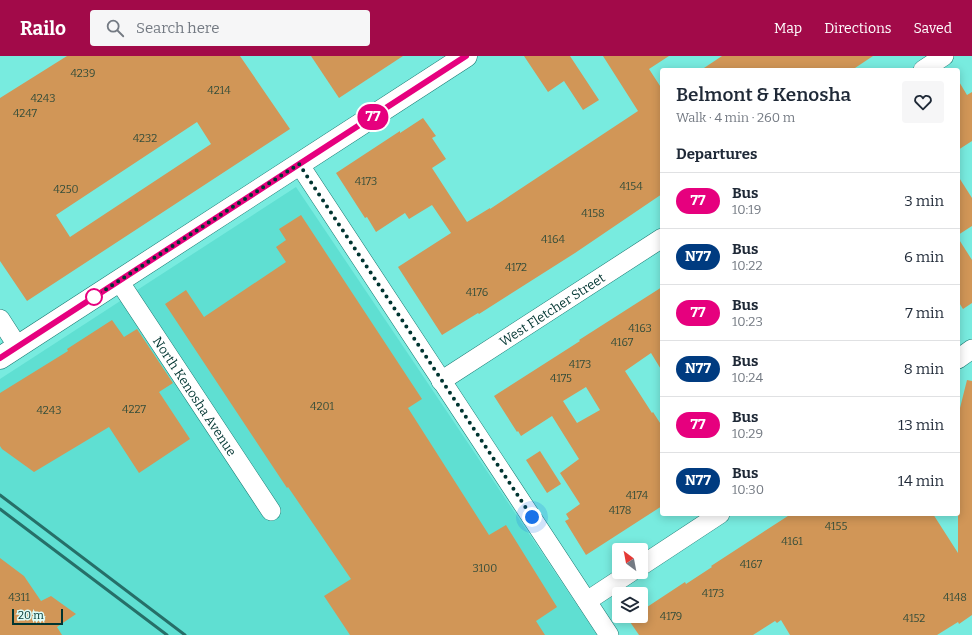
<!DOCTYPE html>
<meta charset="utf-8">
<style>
body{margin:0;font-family:Bitter,serif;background:#f6f6f7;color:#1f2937;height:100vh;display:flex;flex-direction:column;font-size:15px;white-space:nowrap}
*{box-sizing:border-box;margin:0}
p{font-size:13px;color:#747a83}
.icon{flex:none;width:22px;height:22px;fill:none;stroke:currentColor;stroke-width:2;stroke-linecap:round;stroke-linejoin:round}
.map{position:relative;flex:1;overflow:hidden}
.details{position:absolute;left:660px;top:12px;width:300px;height:448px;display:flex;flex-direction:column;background:#fff;border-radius:4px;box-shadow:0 2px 10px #0003}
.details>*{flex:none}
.badge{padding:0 8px;border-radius:13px;font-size:14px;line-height:26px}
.needle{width:26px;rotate:328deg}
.tools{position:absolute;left:612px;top:487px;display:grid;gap:8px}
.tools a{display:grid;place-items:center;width:36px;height:36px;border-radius:4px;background:#fff;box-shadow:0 2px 10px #0003;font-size:20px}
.scale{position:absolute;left:12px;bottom:10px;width:51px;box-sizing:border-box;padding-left:4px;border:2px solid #003531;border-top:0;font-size:11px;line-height:14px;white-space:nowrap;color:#003531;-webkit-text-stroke:3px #defdf8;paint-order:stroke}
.you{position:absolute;width:20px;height:20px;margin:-10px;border:3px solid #fff;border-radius:50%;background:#1a73e8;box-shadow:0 0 0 6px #1a73e833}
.map>.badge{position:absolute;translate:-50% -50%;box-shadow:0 0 0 2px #fff}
h2{padding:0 16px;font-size:15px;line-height:36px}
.round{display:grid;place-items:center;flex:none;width:42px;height:42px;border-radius:4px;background:#f6f6f7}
.head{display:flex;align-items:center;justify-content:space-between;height:68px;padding:0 16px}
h1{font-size:19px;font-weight:600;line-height:30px}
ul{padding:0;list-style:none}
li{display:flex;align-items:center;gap:12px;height:56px;padding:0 16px;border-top:1px solid #e0e1e3}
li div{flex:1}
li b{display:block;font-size:15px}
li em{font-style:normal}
li .badge{min-width:44px;font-weight:700;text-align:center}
header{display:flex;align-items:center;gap:24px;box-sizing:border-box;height:56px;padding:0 20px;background:#a20a49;color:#fff}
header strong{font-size:19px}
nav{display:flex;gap:22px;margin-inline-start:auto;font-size:14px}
.search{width:280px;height:36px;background:#f6f6f7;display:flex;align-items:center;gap:10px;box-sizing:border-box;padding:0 14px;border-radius:4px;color:#747a83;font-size:15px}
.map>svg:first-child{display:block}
.built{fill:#5fdfd2}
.building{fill:#d19657;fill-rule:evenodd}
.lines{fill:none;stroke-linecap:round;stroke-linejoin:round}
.minor-casing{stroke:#187971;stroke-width:20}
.major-casing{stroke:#187971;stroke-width:23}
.minor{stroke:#fff;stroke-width:19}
.major{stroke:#fff;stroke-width:22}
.rail{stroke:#266f68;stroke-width:3}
.line-casing{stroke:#fff;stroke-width:9}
.line{stroke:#e6007e;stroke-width:6}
.walk{stroke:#003531;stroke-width:4;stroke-dasharray:0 7.2}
.stop-dot{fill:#fff;stroke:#e6007e;stroke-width:2}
.labels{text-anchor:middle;stroke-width:3;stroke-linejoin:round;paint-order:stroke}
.number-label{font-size:11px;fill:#344d3a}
.street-label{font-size:13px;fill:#003531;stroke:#defdf8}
</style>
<header>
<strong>Railo</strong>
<div class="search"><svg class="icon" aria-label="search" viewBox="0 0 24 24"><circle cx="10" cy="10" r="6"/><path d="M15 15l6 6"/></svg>Search here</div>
<nav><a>Map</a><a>Directions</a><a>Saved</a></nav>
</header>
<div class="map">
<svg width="972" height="579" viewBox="0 0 972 579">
<rect width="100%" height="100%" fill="#78ebdf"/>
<!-- built -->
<polygon class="built" points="296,131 597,579 0,579 0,323"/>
<!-- building -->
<g class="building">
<path d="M 67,0 L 240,0 L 290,73 L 27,245 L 0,205 L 0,42 ZM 197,66 L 211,88 L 70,181 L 56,159 Z"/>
<polygon points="311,0 403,0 339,42"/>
<polygon points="524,0 570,0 599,44 583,54 564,25 548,36"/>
<polygon points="603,0 669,0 649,13 662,33 662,138 575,197 479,258 478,257 442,279 398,211 451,177 432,149 409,163 405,157 376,176 367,161 365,162 336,117 400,75 400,77 423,62 436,80 432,82 446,103 432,112 467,166 490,152 490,153 638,55"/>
<polygon points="722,0 873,0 852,14 701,14"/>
<polygon points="958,24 967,39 972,36 972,85 958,94"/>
<polygon points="958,120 972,142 972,170 958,179"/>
<polygon points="301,159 422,343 408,352 489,479 506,469 557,551 536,565 545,579 350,579 324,540 351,523 288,431 287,432 165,248 186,234 204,261 286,206 276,191 286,184 279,173"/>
<polygon points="958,182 972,204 972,247 963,253 958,245"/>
<path d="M 662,231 L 662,315 L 651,297 L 625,315 L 652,357 L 653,356 L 662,370 L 662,450 L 586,499 L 565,465 L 569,463 L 566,458 L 580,448 L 560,417 L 579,403 L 552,360 L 521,380 L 518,375 L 517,376 L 494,340 L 580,285 L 579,284 ZM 586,331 L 600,354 L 577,367 L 563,345 Z"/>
<polygon points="112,264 124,281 137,273 173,327 159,336 190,383 139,417 109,371 34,416 2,393 0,390 0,337 68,295 67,293"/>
<polygon points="967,324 972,325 972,559 959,568 958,566 937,579 790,579 781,564 777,567 775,565 753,579 639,579 628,563 633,560 641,560 641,555 685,526 686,528 712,511 711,510 791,458 933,458 958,497 958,360"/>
<polygon points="540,395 561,428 547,437 526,404"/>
<polygon points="0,502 24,520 41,545 51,540 76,558 57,571 62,579 0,579"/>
</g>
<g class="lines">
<!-- minor casing -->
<g class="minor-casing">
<g id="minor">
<polyline points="923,14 944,0"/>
<polyline points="299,108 609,579"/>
<path id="s1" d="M 119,225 L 271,455"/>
<polyline points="0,263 18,291"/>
<polyline points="958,303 972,293"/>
<path id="s2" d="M 441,325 L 662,182"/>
<polyline points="641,510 720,458"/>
<polyline points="587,545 631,516"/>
</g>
</g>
<!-- major casing -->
<g class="major-casing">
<polyline id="major" points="0,302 466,0"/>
</g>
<!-- minor -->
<use href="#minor" class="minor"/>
<!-- major -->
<use href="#major" class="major"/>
<!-- rail -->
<g class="rail">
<polyline points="0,439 185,579"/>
<polyline points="0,453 167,579"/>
</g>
</g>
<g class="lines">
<!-- line casing -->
<g class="line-casing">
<polyline id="line" points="0,302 466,0"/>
</g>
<!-- line -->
<use href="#line" class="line"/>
<!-- walk -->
<polyline class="walk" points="94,241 299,108 532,461"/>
</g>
<!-- markers -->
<circle class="stop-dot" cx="94" cy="241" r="8"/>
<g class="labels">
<!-- number labels -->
<g class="number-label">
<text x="83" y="21">4239</text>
<text x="219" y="38">4214</text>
<text x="43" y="46">4243</text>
<text x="25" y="61">4247</text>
<text x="145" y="86">4232</text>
<text x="366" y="129">4173</text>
<text x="631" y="134">4154</text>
<text x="66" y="137">4250</text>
<text x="593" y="161">4158</text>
<text x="553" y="187">4164</text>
<text x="516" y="215">4172</text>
<text x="477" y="240">4176</text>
<text x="640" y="276">4163</text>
<text x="622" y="290">4167</text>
<text x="580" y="312">4173</text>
<text x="561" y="326">4175</text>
<text x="322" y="354">4201</text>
<text x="134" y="357">4227</text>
<text x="49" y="358">4243</text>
<text x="637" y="443">4174</text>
<text x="620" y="458">4178</text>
<text x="836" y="474">4155</text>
<text x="792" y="489">4161</text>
<text x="751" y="512">4167</text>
<text x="485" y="516">3100</text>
<text x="713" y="541">4173</text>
<text x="19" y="545">4311</text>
<text x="955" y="545">4148</text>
<text x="671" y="564">4179</text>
<text x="914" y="566">4152</text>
</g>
<!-- street labels -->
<g class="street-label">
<text dy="5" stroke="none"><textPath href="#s2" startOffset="132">West Fletcher Street</textPath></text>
<text dy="5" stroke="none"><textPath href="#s1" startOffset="138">North Kenosha Avenue</textPath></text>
</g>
</g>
</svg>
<div class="tools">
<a><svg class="needle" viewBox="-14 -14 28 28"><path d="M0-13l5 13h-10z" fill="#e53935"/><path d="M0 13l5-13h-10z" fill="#747a83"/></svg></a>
<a><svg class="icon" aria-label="layers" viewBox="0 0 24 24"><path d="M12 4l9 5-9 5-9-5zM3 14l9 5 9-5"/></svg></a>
</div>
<div class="scale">20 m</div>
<div class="you" style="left:532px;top:461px"></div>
<b class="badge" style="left:373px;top:61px;background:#e6007e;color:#fff">77</b>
<section class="details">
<div class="head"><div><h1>Belmont &amp; Kenosha</h1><p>Walk · 4 min · 260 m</p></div><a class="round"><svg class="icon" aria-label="heart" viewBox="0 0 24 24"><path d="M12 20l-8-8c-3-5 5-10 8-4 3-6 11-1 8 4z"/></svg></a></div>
<h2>Departures</h2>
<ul>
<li><span class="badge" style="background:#e6007e;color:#fff">77</span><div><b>Bus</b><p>10:19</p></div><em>3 min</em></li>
<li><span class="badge" style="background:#003b80;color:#fff">N77</span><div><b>Bus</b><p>10:22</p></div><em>6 min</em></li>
<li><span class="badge" style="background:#e6007e;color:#fff">77</span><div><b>Bus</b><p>10:23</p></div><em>7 min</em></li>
<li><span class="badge" style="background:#003b80;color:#fff">N77</span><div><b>Bus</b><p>10:24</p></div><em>8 min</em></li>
<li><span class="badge" style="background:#e6007e;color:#fff">77</span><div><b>Bus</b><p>10:29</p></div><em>13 min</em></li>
<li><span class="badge" style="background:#003b80;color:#fff">N77</span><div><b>Bus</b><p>10:30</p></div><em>14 min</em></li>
</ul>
</section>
</div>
